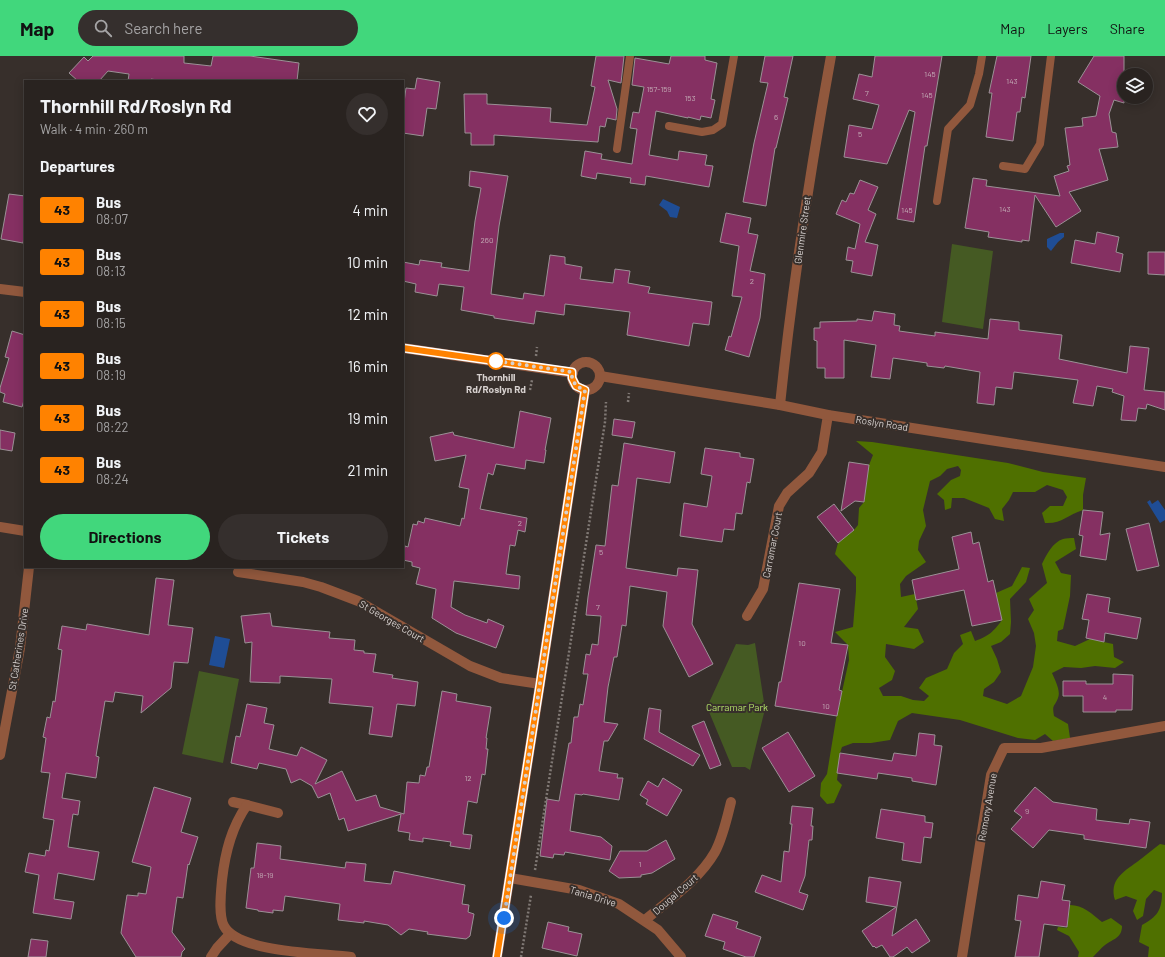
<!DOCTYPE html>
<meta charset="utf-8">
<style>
body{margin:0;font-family:Barlow,sans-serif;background:#352f2d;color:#f1f3f6;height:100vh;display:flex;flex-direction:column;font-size:15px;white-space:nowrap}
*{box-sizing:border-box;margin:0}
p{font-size:13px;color:#a5a4a5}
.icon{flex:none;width:22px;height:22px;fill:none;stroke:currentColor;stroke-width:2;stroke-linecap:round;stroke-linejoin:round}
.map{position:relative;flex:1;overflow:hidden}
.drawer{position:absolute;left:24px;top:24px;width:380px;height:488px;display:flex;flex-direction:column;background:#292320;border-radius:0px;box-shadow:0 2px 10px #0003,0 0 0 1px #45403e}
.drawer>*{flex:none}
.badge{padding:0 8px;border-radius:3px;font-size:14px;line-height:26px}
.controls{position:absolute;left:1117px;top:12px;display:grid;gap:8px}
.controls a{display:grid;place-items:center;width:36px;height:36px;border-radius:50%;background:#292320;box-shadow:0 2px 10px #0003,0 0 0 1px #45403e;font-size:20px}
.you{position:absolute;width:20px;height:20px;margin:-10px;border:3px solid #fff;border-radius:50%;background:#1a73e8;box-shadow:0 0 0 6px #1a73e833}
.map>.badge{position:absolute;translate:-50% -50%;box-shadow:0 0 0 2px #fff}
h2{padding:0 16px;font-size:15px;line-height:36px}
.round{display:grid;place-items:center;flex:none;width:42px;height:42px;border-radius:21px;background:#352f2d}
.summary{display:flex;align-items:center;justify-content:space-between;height:68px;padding:0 16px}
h1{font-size:19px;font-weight:700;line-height:30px}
.action{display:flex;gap:8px;margin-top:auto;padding:8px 16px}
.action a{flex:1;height:46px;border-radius:24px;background:#41d77c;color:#111;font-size:16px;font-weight:700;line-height:46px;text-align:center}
.action a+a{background:#352f2d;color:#f1f3f6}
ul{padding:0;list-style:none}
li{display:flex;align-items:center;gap:12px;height:52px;padding:0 16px}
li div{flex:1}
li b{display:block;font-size:15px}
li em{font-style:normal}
li .badge{min-width:44px;font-weight:700;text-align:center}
header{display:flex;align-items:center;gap:24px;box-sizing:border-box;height:56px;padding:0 20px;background:#41d77c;color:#111}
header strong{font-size:19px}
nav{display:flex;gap:22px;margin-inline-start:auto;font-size:14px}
.search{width:280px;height:36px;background:#352f2d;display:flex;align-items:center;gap:10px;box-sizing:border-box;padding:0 14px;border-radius:22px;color:#a5a4a5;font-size:15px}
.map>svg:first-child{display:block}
.green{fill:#455a23}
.forest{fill:#4f7000}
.water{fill:#1f4d95}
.building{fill:#853062;stroke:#9b9196}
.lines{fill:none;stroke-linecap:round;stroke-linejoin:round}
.path{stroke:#807975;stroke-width:2.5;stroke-dasharray:2 2;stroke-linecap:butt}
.service{stroke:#91583d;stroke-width:8}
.minor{stroke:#91583d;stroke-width:10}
.tertiary{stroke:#91583d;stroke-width:10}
.line-casing{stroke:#fff;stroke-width:9}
.line{stroke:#ff8200;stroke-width:6}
.walk{stroke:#d7d1cf;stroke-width:4;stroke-dasharray:0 7.2}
.stop-dot{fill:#fff;stroke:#ff8200;stroke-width:2}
.labels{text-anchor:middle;stroke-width:4;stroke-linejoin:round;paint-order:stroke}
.number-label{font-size:8px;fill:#c2a9b4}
.street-label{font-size:10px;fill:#d7d1cf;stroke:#372f2b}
.stop-label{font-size:10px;font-weight:bold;fill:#d7d1cf;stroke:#372f2b}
.park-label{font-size:10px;fill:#b4e369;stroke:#372f2b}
</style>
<header>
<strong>Map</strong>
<div class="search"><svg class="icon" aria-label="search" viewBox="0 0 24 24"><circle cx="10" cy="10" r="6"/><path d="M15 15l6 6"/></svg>Search here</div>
<nav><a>Map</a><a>Layers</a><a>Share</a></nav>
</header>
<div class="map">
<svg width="1165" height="901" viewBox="0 0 1165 901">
<rect width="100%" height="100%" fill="#372f2b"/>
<!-- green -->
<g class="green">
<polygon points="952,188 993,195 983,273 942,266"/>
<polygon points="755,587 765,653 750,714 745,711 732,711 707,651 736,588 748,589"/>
<polygon points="199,615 239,623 223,707 182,698"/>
</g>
<!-- forest -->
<g class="forest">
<path d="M 856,385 L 872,386 L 1008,407 L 1043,416 L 1086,422 L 1083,439 L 1083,454 C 1067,459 1062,468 1045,467 L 1042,457 L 1050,450 L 1063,450 L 1067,441 L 1063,434 L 1047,429 L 1035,436 L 1013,436 L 1009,444 L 1002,453 L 1004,465 L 995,463 L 989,452 L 964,442 L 952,442 L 951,452 L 945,454 L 944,444 L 937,438 L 951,424 L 960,420 L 961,414 L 958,410 L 947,413 L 940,420 L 930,425 L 923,454 L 926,470 L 919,485 L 918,494 L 926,506 L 906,520 L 900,528 L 901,541 L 915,538 L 918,553 L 904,571 L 918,573 L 924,586 L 914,593 L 886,588 L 885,601 L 895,615 L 892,624 L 879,632 L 883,640 L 901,640 L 913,644 L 924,645 L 929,640 L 919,632 L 926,622 L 947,613 L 954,597 L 963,588 L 960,579 L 971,575 L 975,585 C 989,580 993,576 1002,564 L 996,537 L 1012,530 L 1022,511 L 1030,512 L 1026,526 L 1010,543 L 1011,566 L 1010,578 L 1001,586 L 991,590 L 997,603 L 1001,616 L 994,626 L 984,633 L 983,640 L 1007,648 L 1021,640 L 1033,611 L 1036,590 L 1034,577 L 1028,563 L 1034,554 L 1029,543 L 1047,527 L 1042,508 C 1046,499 1053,486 1063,483 C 1066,482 1071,482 1074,482 L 1076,493 L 1055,506 L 1061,517 L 1071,519 L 1070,540 L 1063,573 L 1058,575 L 1057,585 L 1075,590 L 1090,583 L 1113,588 L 1114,601 L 1124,606 L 1115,612 L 1095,610 L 1081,612 L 1064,611 L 1052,617 C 1055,624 1061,635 1058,642 C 1054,652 1052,648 1054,660 L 1068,668 L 1070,682 L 1053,685 L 1045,678 L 1035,684 L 1018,682 L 960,664 L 912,657 L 898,665 L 890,684 L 871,687 L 853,687 L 842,691 L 840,697 L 837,724 L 842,729 L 834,747 L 827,748 L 820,740 L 821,727 L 827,718 L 836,663 L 849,604 L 848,589 L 835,576 L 853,571 L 856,535 L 856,521 L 835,498 L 838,487 L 854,474 L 858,469 L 859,452 L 864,446 L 869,409 L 873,399 Z"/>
<path d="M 1160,788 L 1165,789 L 1165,901 L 1148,901 L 1149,891 L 1139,886 L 1142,869 C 1157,861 1162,854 1162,837 L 1154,834 L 1146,843 L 1143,860 L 1137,864 L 1133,855 L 1137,844 L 1126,840 L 1115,844 C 1109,824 1123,816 1137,806 C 1145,800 1152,794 1160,788 Z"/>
<path d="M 1070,849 C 1083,849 1092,858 1102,866 L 1111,862 L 1122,870 C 1122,882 1113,883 1105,889 C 1101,892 1097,897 1093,901 L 1078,901 L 1079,896 L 1069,880 L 1057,874 L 1058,871 L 1067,872 Z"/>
</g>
<!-- water -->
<g class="water">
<polygon points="663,143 680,151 677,162 670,161 667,155 659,149"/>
<polygon points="1060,177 1064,177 1064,181 1058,186 1051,195 1047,191 1047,183"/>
<polygon points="1150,444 1152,448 1158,444 1165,454 1165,464 1160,467 1147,446"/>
<polygon points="215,580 230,583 224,612 209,609"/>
</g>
<!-- building -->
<g class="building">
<polygon points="93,0 184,0 184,7 211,10 213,0 250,0 299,7 297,25 164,25 151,23 150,25 128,25 129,18 108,15 99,25 78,25 69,17 84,1 88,5"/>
<polygon points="596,0 624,0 621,27 608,24 617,53 616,64 607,62 605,71 600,70 598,86 494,79 494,89 471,89 471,77 465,77 464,38 487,38 487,48 551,52 550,66 587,69 595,31 591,30"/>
<polygon points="671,0 705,0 705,4 717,7 711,43 715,44 711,62 701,60 700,64 688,61 688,62 656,55 649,99 678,104 679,95 707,99 705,109 713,110 709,131 646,120 645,129 630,127 631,122 597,117 596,123 581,120 585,95 602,98 601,103 632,108 637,73 630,72 633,56 639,57 644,31 632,29 635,2 669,8"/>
<polygon points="765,0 793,0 784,41 788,42 776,92 775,92 766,150 743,146 754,87 768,27 760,26"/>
<polygon points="875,0 942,0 927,90 925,90 914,166 897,163 915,56 909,54 887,108 844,101 849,69 872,73 879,49 853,43 859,18 872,21"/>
<polygon points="997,0 1031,0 1025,42 1022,41 1020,56 1017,56 1013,85 986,81 992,37 989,37"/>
<polygon points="1094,0 1124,0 1124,47 1114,44 1109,58 1112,76 1116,77 1118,91 1099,93 1108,124 1069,136 1081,155 1056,171 1035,139 1029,185 1022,184 1022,186 988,181 989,176 965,172 973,122 987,124 986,130 1060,140 1054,120 1069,115 1067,110 1070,109 1065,72 1083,70 1082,62 1096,60 1100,40 1078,26"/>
<polygon points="417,22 440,26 436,53 427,52 423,80 403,77 403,54 406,32 415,33"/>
<polygon points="470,115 508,120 499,170 491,238 523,243 524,237 544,240 550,199 565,201 565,208 582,211 580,223 613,227 615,213 630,215 628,227 650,231 648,237 712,246 709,269 693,267 689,290 627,279 630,256 565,248 564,259 536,255 534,268 494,262 494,260 461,254 464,231 439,228 437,240 415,236 416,228 403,225 403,206 419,209 420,204 442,207 441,211 469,215 475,165 481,132 469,130"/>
<polygon points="860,124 878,131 868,154 876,158 865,186 878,189 872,220 851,216 853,205 846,204 848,191 855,193 860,168 836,158 842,144 846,146 850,137 854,138"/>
<polygon points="9,138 25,140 25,174 23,187 1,183"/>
<polygon points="726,157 751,162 748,177 758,179 750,215 765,218 760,262 749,301 725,294 729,280 731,281 742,241 732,240 739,190 720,186"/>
<polygon points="1097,176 1119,181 1116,196 1123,198 1120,216 1071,207 1075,184 1095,188"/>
<polygon points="1148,196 1165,196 1165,219 1148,218"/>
<polygon points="874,255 895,258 894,269 900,270 899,275 935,280 935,276 988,283 990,263 1019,266 1019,274 1062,279 1059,303 1127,317 1130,290 1149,292 1144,334 1165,336 1165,354 1147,348 1146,353 1138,352 1136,365 1121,364 1124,340 1112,336 1113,333 1097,330 1093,350 1073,347 1078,324 1014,316 1012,333 996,331 994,349 977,347 980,316 945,310 944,312 927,310 927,307 893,302 890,323 871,321 876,289 844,284 844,322 825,322 825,312 817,312 817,285 814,284 814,272 820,272 820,266 857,265 857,263 872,265"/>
<polygon points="12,275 25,279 25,341 22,351 3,346 5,338 0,336 0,332 9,302 5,301"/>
<polygon points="520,355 551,362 545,394 546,394 544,407 526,404 525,413 496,408 493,419 488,417 480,453 527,462 525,476 518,474 515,490 510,489 506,518 520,520 519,533 454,525 451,551 465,559 487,567 488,563 504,570 496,592 456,577 432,562 436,533 416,528 420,512 412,510 412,506 403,504 403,500 405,490 408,491 413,468 417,469 418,465 424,467 425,462 460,470 462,462 464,463 469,433 459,431 466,399 435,405 430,381 453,376 454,379 514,392"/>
<polygon points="614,363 635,366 632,382 612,379"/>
<polygon points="0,374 15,377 12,395 0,393"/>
<polygon points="624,387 675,396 670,427 637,422 626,512 677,520 678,512 698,514 692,568 713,608 689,621 663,570 667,536 630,530 626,570 622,569 617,601 614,601 608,631 604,666 618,668 608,685 604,685 599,715 618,718 617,722 623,722 619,744 583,738 582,739 575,738 570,775 601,781 612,790 610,804 565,796 564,799 554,798 553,802 540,800 547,743 559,745 569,687 571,687 574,661 578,661 580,648 583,649 588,618 583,618 586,598 590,599 592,588 598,589 601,560 586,559 588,541 596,489 605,490 612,429 618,430"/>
<polygon points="705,392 740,397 740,401 754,403 750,427 747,426 742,458 736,457 734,474 724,473 722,486 680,480 684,447 707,451 712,420 701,418"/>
<polygon points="849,406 869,409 864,446 855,445 841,455"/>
<polygon points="834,448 854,474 838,487 817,461"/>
<polygon points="1083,454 1103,456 1100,479 1110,477 1106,504 1080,500 1083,480 1079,479"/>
<polygon points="1149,467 1159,510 1137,515 1126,473"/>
<polygon points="971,476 973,488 979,486 988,526 993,524 1002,564 972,570 964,534 916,544 912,524 959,513 952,481"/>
<polygon points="156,522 174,524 168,569 193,572 188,607 174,606 171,632 141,657 143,640 115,636 113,646 105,645 96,700 99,701 96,722 66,717 62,742 80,745 78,759 73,758 68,791 99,796 94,824 58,817 54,843 74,846 71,863 33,857 39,819 25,816 29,797 45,800 46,794 49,795 54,764 43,762 50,717 41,716 46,682 43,681 47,661 50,662 53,645 55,646 62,594 58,593 62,570 86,574 87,568 149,579"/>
<polygon points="799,527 840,533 831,587 848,589 839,634 842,635 837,660 775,650 779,626 781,626"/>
<polygon points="1087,538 1110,542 1108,556 1141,562 1137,583 1105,577 1104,586 1086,582 1089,564 1082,563"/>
<polygon points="270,557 272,570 330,576 329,582 355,584 354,594 364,595 364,597 376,598 373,616 393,619 392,622 418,626 415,650 397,648 392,681 369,678 373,651 329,647 332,623 280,620 280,627 250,626 252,586 245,587 241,560"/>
<polygon points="1113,618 1133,619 1132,654 1116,654 1116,656 1083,656 1083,640 1063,640 1063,625 1086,625 1086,628 1113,628"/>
<polygon points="442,635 457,638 456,645 491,651 486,682 487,682 486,693 488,693 485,719 482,718 477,747 468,745 463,778 472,779 470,793 450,790 451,786 423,782 423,786 409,784 410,777 398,775 401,758 348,775 344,762 339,764 330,737 318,742 312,730 300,723 291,727 286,713 259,707 257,713 231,707 236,680 240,681 247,648 267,652 264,667 274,669 269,693 297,700 301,691 327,704 315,728 342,715 356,745 376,739 380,751 404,758 407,726 419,727 420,719 425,720 427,711 429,711"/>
<polygon points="649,652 661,654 659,676 700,699 693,710 644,683"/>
<polygon points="704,665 721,709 710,713 692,670"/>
<polygon points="788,676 815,720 789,736 762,692"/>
<polygon points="919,677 935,679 934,689 942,690 936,729 912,725 912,722 878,717 877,723 837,717 840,697 892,705 894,697 916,700"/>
<polygon points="663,722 682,734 667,760 646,748 648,744 640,739 648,725 658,731"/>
<polygon points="154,731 191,742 181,776 198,781 189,809 188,808 183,842 177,841 172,876 185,893 182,896 181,901 136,901 121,877 127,839 138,840 138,837 146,838 151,811 132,806"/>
<polygon points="1035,731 1053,746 1097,753 1096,764 1129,768 1130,763 1150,766 1146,792 1084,783 1084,779 1049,774 1033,792 1011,773 1022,761 1014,755"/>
<polygon points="792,750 813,752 811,770 813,770 812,784 809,784 805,820 799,836 808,839 803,854 755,836 762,819 781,826 784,795 789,796 792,768 790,768"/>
<polygon points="881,753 925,760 925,766 933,767 931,782 924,781 921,807 902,804 904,787 876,782"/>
<polygon points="666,784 675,803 652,817 641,819 641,821 619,822 609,815 620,795 647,795"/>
<polygon points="257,787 281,790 280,803 345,812 346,806 366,808 364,825 391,828 394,815 465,829 462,848 469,849 468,856 474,858 470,880 466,883 427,878 428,876 409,873 401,879 388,869 364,865 364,867 338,864 340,848 285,840 283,855 273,854 273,857 258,855 258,854 246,852 251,812 254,812"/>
<polygon points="869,821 901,826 892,880 916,863 930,885 912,897 907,891 893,901 890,901 882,889 876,892 874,890 873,891 862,875 896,851 866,846"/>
<polygon points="1041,825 1065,829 1062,844 1070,845 1067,871 1044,868 1039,901 1015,901 1021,865 1015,864 1018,839 1038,842"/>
<polygon points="713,858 738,866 736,872 761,881 754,901 746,901 723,893 725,886 705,880"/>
<polygon points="548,866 569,871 568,875 582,878 577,900 542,892"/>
<polygon points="31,883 48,885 46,901 28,901"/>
</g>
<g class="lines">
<!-- path -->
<g class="path">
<polyline points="536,300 537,291"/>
<polyline points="530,334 532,324"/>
<polyline points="628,346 629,337"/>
<polyline points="535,814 605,366 606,346"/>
<polyline points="521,901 531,839"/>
</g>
<!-- service -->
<g class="service">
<polyline points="669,70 702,76 713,74 722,68 734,0"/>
<polyline points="617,93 630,0"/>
<polyline points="1003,110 1025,113 1040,88 1051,0"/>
<polyline points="937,145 948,73 970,49 979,18 982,0"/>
</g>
<!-- minor -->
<g class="minor">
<path d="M 780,349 C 792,232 810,116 831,0"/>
<polyline points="0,471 25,475"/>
<polyline points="238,516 303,526 321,531 358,545 470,610 501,622 540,628"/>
<polyline points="747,560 763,533 779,450 787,437 809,417 822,396 828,359"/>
<polyline points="0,699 20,592 29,511"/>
<polyline points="233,746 247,749"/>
<path d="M 278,757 L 247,749 C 231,772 225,797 222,824 C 221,836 218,859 224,870 C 238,897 322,897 351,901"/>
<polyline points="510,822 579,834 619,848 658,874 681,901"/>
<path d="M 645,864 C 669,844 699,824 715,796 C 723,781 727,762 731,746"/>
<polyline points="211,901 217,892 230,878"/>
<polyline points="962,901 991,719 1004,692 1041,692 1165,670"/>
</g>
<!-- tertiary -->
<g class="tertiary">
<polyline points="0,233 25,236"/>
<polyline points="403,292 573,317"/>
<circle cx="586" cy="320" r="14"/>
<polyline points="600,320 780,349 828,359 1165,411"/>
<polyline points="497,901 540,628 585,334"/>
</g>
</g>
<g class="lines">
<!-- line casing -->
<g class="line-casing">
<polyline id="line" points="403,292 572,316 572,322 576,330 585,334 540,628 497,901"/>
</g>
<!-- line -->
<use href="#line" class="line"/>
<!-- walk -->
<polyline class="walk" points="496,305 490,304 572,316 572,322 576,330 585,334 504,862"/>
</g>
<!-- markers -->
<circle class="stop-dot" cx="496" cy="305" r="8"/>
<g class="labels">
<!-- number labels -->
<g class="number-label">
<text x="930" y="21">145</text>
<text x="1012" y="28">143</text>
<text x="659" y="36">157-159</text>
<text x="867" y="40">7</text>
<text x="927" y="42">145</text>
<text x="690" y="45">153</text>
<text x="776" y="64">6</text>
<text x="860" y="81">5</text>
<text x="1005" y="156">143</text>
<text x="907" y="157">145</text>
<text x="487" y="187">260</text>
<text x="752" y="228">2</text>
<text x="520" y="470">2</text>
<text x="601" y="499">5</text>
<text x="598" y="554">7</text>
<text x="802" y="590">10</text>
<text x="1105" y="644">4</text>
<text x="826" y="653">10</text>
<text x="468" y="725">12</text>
<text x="1027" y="758">9</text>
<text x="640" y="811">1</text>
<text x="265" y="822">18-19</text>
</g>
<!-- street labels -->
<g class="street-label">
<text transform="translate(802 174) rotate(-82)" y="4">Glenmire Street</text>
<text transform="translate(882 367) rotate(9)" y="4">Roslyn Road</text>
<text transform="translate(772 489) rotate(-79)" y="4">Carramar Court</text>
<text transform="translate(392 565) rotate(30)" y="4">St Georges Court</text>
<text transform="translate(18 593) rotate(-81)" y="4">St Catherines Drive</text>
<text transform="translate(987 751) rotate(-80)" y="4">Remony Avenue</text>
<text transform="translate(675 838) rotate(-41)" y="4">Dougal Court</text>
<text transform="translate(593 840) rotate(17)" y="4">Tania Drive</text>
</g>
<!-- stop labels -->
<g class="stop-label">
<text x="496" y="325">Thornhill<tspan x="496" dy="12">Rd/Roslyn Rd</tspan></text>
</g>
<!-- park labels -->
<g class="park-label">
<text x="737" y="655">Carramar Park</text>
</g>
</g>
</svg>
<div class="controls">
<a><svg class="icon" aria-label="layers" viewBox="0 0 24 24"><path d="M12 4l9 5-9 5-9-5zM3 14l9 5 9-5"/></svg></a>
</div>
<div class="you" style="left:504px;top:862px"></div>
<section class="drawer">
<div class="summary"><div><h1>Thornhill Rd/Roslyn Rd</h1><p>Walk · 4 min · 260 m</p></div><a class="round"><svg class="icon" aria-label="heart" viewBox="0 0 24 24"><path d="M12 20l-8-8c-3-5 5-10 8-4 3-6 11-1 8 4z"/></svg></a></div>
<h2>Departures</h2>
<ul>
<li><span class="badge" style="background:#ff8200;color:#111">43</span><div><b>Bus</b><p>08:07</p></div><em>4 min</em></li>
<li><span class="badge" style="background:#ff8200;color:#111">43</span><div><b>Bus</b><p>08:13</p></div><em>10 min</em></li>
<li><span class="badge" style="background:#ff8200;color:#111">43</span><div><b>Bus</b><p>08:15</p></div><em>12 min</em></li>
<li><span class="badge" style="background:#ff8200;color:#111">43</span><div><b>Bus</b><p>08:19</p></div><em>16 min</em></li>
<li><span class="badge" style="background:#ff8200;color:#111">43</span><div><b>Bus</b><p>08:22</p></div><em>19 min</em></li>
<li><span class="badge" style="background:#ff8200;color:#111">43</span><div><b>Bus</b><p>08:24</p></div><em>21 min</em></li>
</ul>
<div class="action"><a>Directions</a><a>Tickets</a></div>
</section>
</div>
